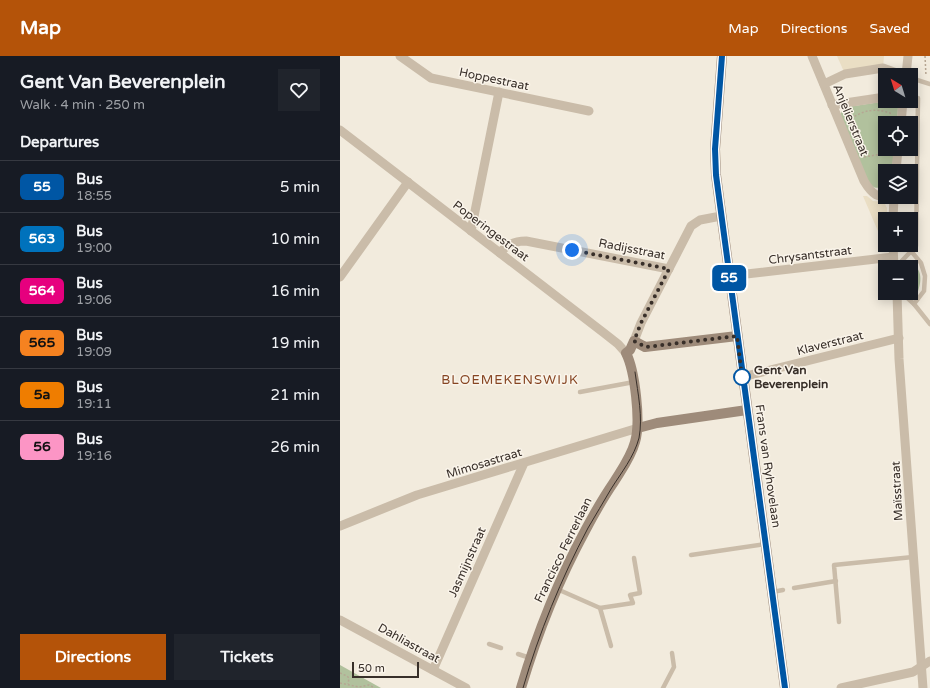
<!DOCTYPE html>
<meta charset="utf-8">
<style>
body{margin:0;font-family:"Varela Round",sans-serif;background:#20242c;color:#f1f3f6;height:100vh;display:flex;flex-direction:column;font-size:15px;white-space:nowrap}
*{box-sizing:border-box;margin:0}
p{font-size:13px;color:#9ea1a6}
.icon{flex:none;width:22px;height:22px;fill:none;stroke:currentColor;stroke-width:2;stroke-linecap:round;stroke-linejoin:round}
.map{position:relative;flex:1;overflow:hidden}
.drawer{display:flex;flex-direction:column;background:#171b24;width:340px}
.drawer>*{flex:none}
.badge{padding:0 8px;border-radius:6px;font-size:14px;line-height:26px}
.needle{width:26px;rotate:322deg}
.controls{position:absolute;left:538px;top:12px;display:grid;gap:8px}
.controls a{display:grid;place-items:center;width:40px;height:40px;border-radius:0px;background:#171b24;box-shadow:0 2px 10px #0003;font-size:20px}
.scale{position:absolute;left:12px;bottom:10px;width:67px;box-sizing:border-box;padding-left:4px;border:2px solid #382f29;border-top:0;font-size:11px;line-height:14px;white-space:nowrap;color:#382f29;-webkit-text-stroke:3px #faf4ea;paint-order:stroke}
.you{position:absolute;width:20px;height:20px;margin:-10px;border:3px solid #fff;border-radius:50%;background:#1a73e8;box-shadow:0 0 0 6px #1a73e833}
.map>.badge{position:absolute;translate:-50% -50%;box-shadow:0 0 0 2px #fff}
h2{padding:0 20px;font-size:15px;line-height:36px}
.round{display:grid;place-items:center;flex:none;width:42px;height:42px;border-radius:0px;background:#20242c}
.head{display:flex;align-items:center;justify-content:space-between;height:68px;padding:0 20px}
h1{font-size:19px;font-weight:700;line-height:30px}
.button{display:flex;gap:8px;margin-top:auto;padding:8px 20px}
.button a{flex:1;height:46px;border-radius:0px;background:#b45309;color:#fff;font-size:16px;font-weight:700;line-height:46px;text-align:center}
.button a+a{background:#20242c;color:#f1f3f6}
ul{padding:0;list-style:none}
li{display:flex;align-items:center;gap:12px;height:52px;padding:0 20px;border-top:1px solid #363941}
li div{flex:1}
li b{display:block;font-size:15px}
li em{font-style:normal}
li .badge{min-width:44px;font-weight:700;text-align:center}
header{display:flex;align-items:center;gap:24px;box-sizing:border-box;height:56px;padding:0 20px;background:#b45309;color:#fff}
header strong{font-size:19px}
nav{display:flex;gap:22px;margin-inline-start:auto;font-size:14px}
main{display:flex;flex:1;min-height:0}
.map>svg:first-child{display:block}
.green{fill:#b1c19d}
.plaza{fill:#eadec4}
.lines{fill:none;stroke-linecap:round;stroke-linejoin:round}
.path{stroke:#b6a693;stroke-width:1.5;stroke-dasharray:2 2;stroke-linecap:butt}
.lane{stroke:#cabca9;stroke-width:4.5}
.street{stroke:#cabca9;stroke-width:9}
.secondary{stroke:#9e8b7a;stroke-width:10}
.tram{stroke:#382f29;stroke-width:1}
.line-casing{stroke:#fff;stroke-width:9}
.line{stroke:#0056a4;stroke-width:6}
.walk{stroke:#382f29;stroke-width:4;stroke-dasharray:0 7.2}
.stop-dot{fill:#fff;stroke:#0056a4;stroke-width:2}
.labels{text-anchor:middle;stroke-width:3;stroke-linejoin:round;paint-order:stroke}
.street-label{font-size:12px;fill:#382f29;stroke:#faf4ea}
.stop-label{font-size:12px;font-weight:bold;fill:#382f29;stroke:#faf4ea;text-anchor:start}
.neighbourhood-label{font-size:13px;letter-spacing:1px;fill:#864522;stroke:#faf4ea}
</style>
<header>
<strong>Map</strong>
<nav><a>Map</a><a>Directions</a><a>Saved</a></nav>
</header>
<main>
<section class="drawer">
<div class="head"><div><h1>Gent Van Beverenplein</h1><p>Walk · 4 min · 250 m</p></div><a class="round"><svg class="icon" aria-label="heart" viewBox="0 0 24 24"><path d="M12 20l-8-8c-3-5 5-10 8-4 3-6 11-1 8 4z"/></svg></a></div>
<h2>Departures</h2>
<ul>
<li><span class="badge" style="background:#0056a4;color:#fff">55</span><div><b>Bus</b><p>18:55</p></div><em>5 min</em></li>
<li><span class="badge" style="background:#0072bc;color:#fff">563</span><div><b>Bus</b><p>19:00</p></div><em>10 min</em></li>
<li><span class="badge" style="background:#e6007e;color:#fff">564</span><div><b>Bus</b><p>19:06</p></div><em>16 min</em></li>
<li><span class="badge" style="background:#f58220;color:#111">565</span><div><b>Bus</b><p>19:09</p></div><em>19 min</em></li>
<li><span class="badge" style="background:#ef7d00;color:#111">5a</span><div><b>Bus</b><p>19:11</p></div><em>21 min</em></li>
<li><span class="badge" style="background:#fc95c5;color:#111">56</span><div><b>Bus</b><p>19:16</p></div><em>26 min</em></li>
</ul>
<div class="button"><a>Directions</a><a>Tickets</a></div>
</section>
<div class="map">
<svg width="590" height="632" viewBox="0 0 590 632">
<rect width="100%" height="100%" fill="#f2ebdd"/>
<!-- green -->
<g class="green">
<path d="M 547,45 L 555,47 L 558,51 L 557,67 L 545,67 L 545,93 L 554,93 L 552,115 L 545,115 L 545,131 C 534,133 533,132 526,123 L 500,59 L 502,55 L 507,51 Z"/>
<path d="M 570,207 C 583,212 582,226 577,238 L 572,240 L 566,237 L 571,237 L 571,211 L 564,211 Z"/>
<polygon points="0,609 41,632 0,632"/>
</g>
<!-- plaza -->
<g class="plaza">
<polygon points="497,0 544,0 543,12 505,18"/>
<polygon points="523,140 527,140 533,145 544,146 547,152 547,163 545,163 545,189 548,189 548,191 546,194"/>
</g>
<g class="lines">
<!-- path -->
<g class="path">
<polyline points="585,0 586,20"/>
<path d="M 508,65 C 522,54 536,51 552,58"/>
<polyline points="524,101 548,97"/>
<polyline points="0,617 7,620 9,622 8,628"/>
<polyline points="0,627 19,631 29,629 35,632"/>
</g>
<!-- lane -->
<g class="lane">
<polyline points="571,22 590,28"/>
<polyline points="571,195 581,207 585,220 584,235 574,248"/>
<polyline points="556,211 576,190 578,42"/>
<polyline points="562,237 574,248 590,268"/>
<polyline points="240,336 294,326"/>
<polyline points="351,499 426,488"/>
<polyline points="454,532 496,525"/>
<polyline points="217,533 260,552 271,590"/>
<polyline points="432,536 443,534"/>
<polyline points="260,552 293,547 290,539 300,537 294,502"/>
<polyline points="499,566 494,509 573,501"/>
<polyline points="149,588 161,592"/>
<polyline points="178,598 190,602"/>
<polyline points="323,632 334,611 332,597"/>
</g>
<!-- street -->
<g class="street">
<polyline points="60,0 91,22 249,55"/>
<path d="M 472,0 L 524,125 C 533,140 537,141 554,142"/>
<polyline points="566,19 568,0"/>
<polyline points="484,28 505,18 543,12 562,19"/>
<polyline points="492,49 545,41"/>
<polyline points="561,67 563,45"/>
<polyline points="0,74 264,277 278,288 286,297"/>
<polyline points="556,115 558,93"/>
<polyline points="553,163 554,141"/>
<polyline points="131,175 159,36"/>
<polyline points="553,189 554,211"/>
<path d="M 160,197 C 167,188 175,185 186,185 L 329,213"/>
<polyline points="389,220 553,201"/>
<polyline points="0,221 68,126"/>
<polyline points="557,237 559,303 583,632"/>
<polyline points="294,285 301,267 351,170 360,164 381,160"/>
<polyline points="402,321 559,282"/>
<polyline points="0,470 77,439 298,372"/>
<polyline points="0,564 126,632"/>
<polyline points="93,614 184,407"/>
<polyline points="501,632 573,616 590,605"/>
</g>
<!-- secondary -->
<g class="secondary">
<polyline points="382,0 375,93 376,119 445,632"/>
<polyline points="298,372 317,367 407,354"/>
<path d="M 181,632 C 197,578 218,525 245,475 C 254,458 263,442 274,426 C 282,413 291,401 295,386 C 301,366 295,315 286,297 L 290,294 L 294,285 L 305,291 L 397,280"/>
</g>
<!-- tram -->
<path class="tram" d="M 183,632 C 199,577 221,523 248,472 C 256,459 263,446 271,433 C 281,417 294,401 299,382 C 303,361 298,338 295,316"/>
</g>
<g class="lines">
<!-- line casing -->
<g class="line-casing">
<polyline id="line" points="382,0 375,93 376,119 445,632"/>
</g>
<!-- line -->
<use href="#line" class="line"/>
<!-- walk -->
<polyline class="walk" points="232,194 329,213 301,267 294,285 306,291 397,280 402,321"/>
</g>
<!-- markers -->
<circle class="stop-dot" cx="402" cy="321" r="8"/>
<g class="labels">
<!-- street labels -->
<g class="street-label">
<text transform="translate(154 23) rotate(12)" y="4">Hoppestraat</text>
<text transform="translate(511 64) rotate(68)" y="4">Anjelierstraat</text>
<text transform="translate(151 175) rotate(37)" y="4">Poperingestraat</text>
<text transform="translate(292 193) rotate(11)" y="4">Radijsstraat</text>
<text transform="translate(470 199) rotate(-7)" y="4">Chrysantstraat</text>
<text transform="translate(490 287) rotate(-14)" y="4">Klaverstraat</text>
<text transform="translate(144 407) rotate(-17)" y="4">Mimosastraat</text>
<text transform="translate(428 410) rotate(82)" y="4">Frans van Ryhovelaan</text>
<text transform="translate(557 435) rotate(-93)" y="4">Maïsstraat</text>
<text transform="translate(223 494) rotate(-64)" y="4">Francisco Ferrerlaan</text>
<text transform="translate(127 506) rotate(-66)" y="4">Jasmijnstraat</text>
<text transform="translate(69 587) rotate(29)" y="4">Dahliastraat</text>
</g>
<!-- stop labels -->
<g class="stop-label">
<text x="414" y="318">Gent Van<tspan x="414" dy="14">Beverenplein</tspan></text>
</g>
<!-- neighbourhood labels -->
<g class="neighbourhood-label">
<text x="170" y="328">BLOEMEKENSWIJK</text>
</g>
</g>
</svg>
<div class="controls">
<a><svg class="needle" viewBox="-14 -14 28 28"><path d="M0-13l5 13h-10z" fill="#e53935"/><path d="M0 13l5-13h-10z" fill="#9ea1a6"/></svg></a>
<a><svg class="icon" aria-label="locate" viewBox="0 0 24 24"><circle cx="12" cy="12" r="6"/><path d="M12 2v4M12 18v4M2 12h4M18 12h4"/></svg></a>
<a><svg class="icon" aria-label="layers" viewBox="0 0 24 24"><path d="M12 4l9 5-9 5-9-5zM3 14l9 5 9-5"/></svg></a>
<a>+</a>
<a>−</a>
</div>
<div class="scale">50 m</div>
<div class="you" style="left:232px;top:194px"></div>
<b class="badge" style="left:389px;top:222px;background:#0056a4;color:#fff">55</b>
</div>
</main>
